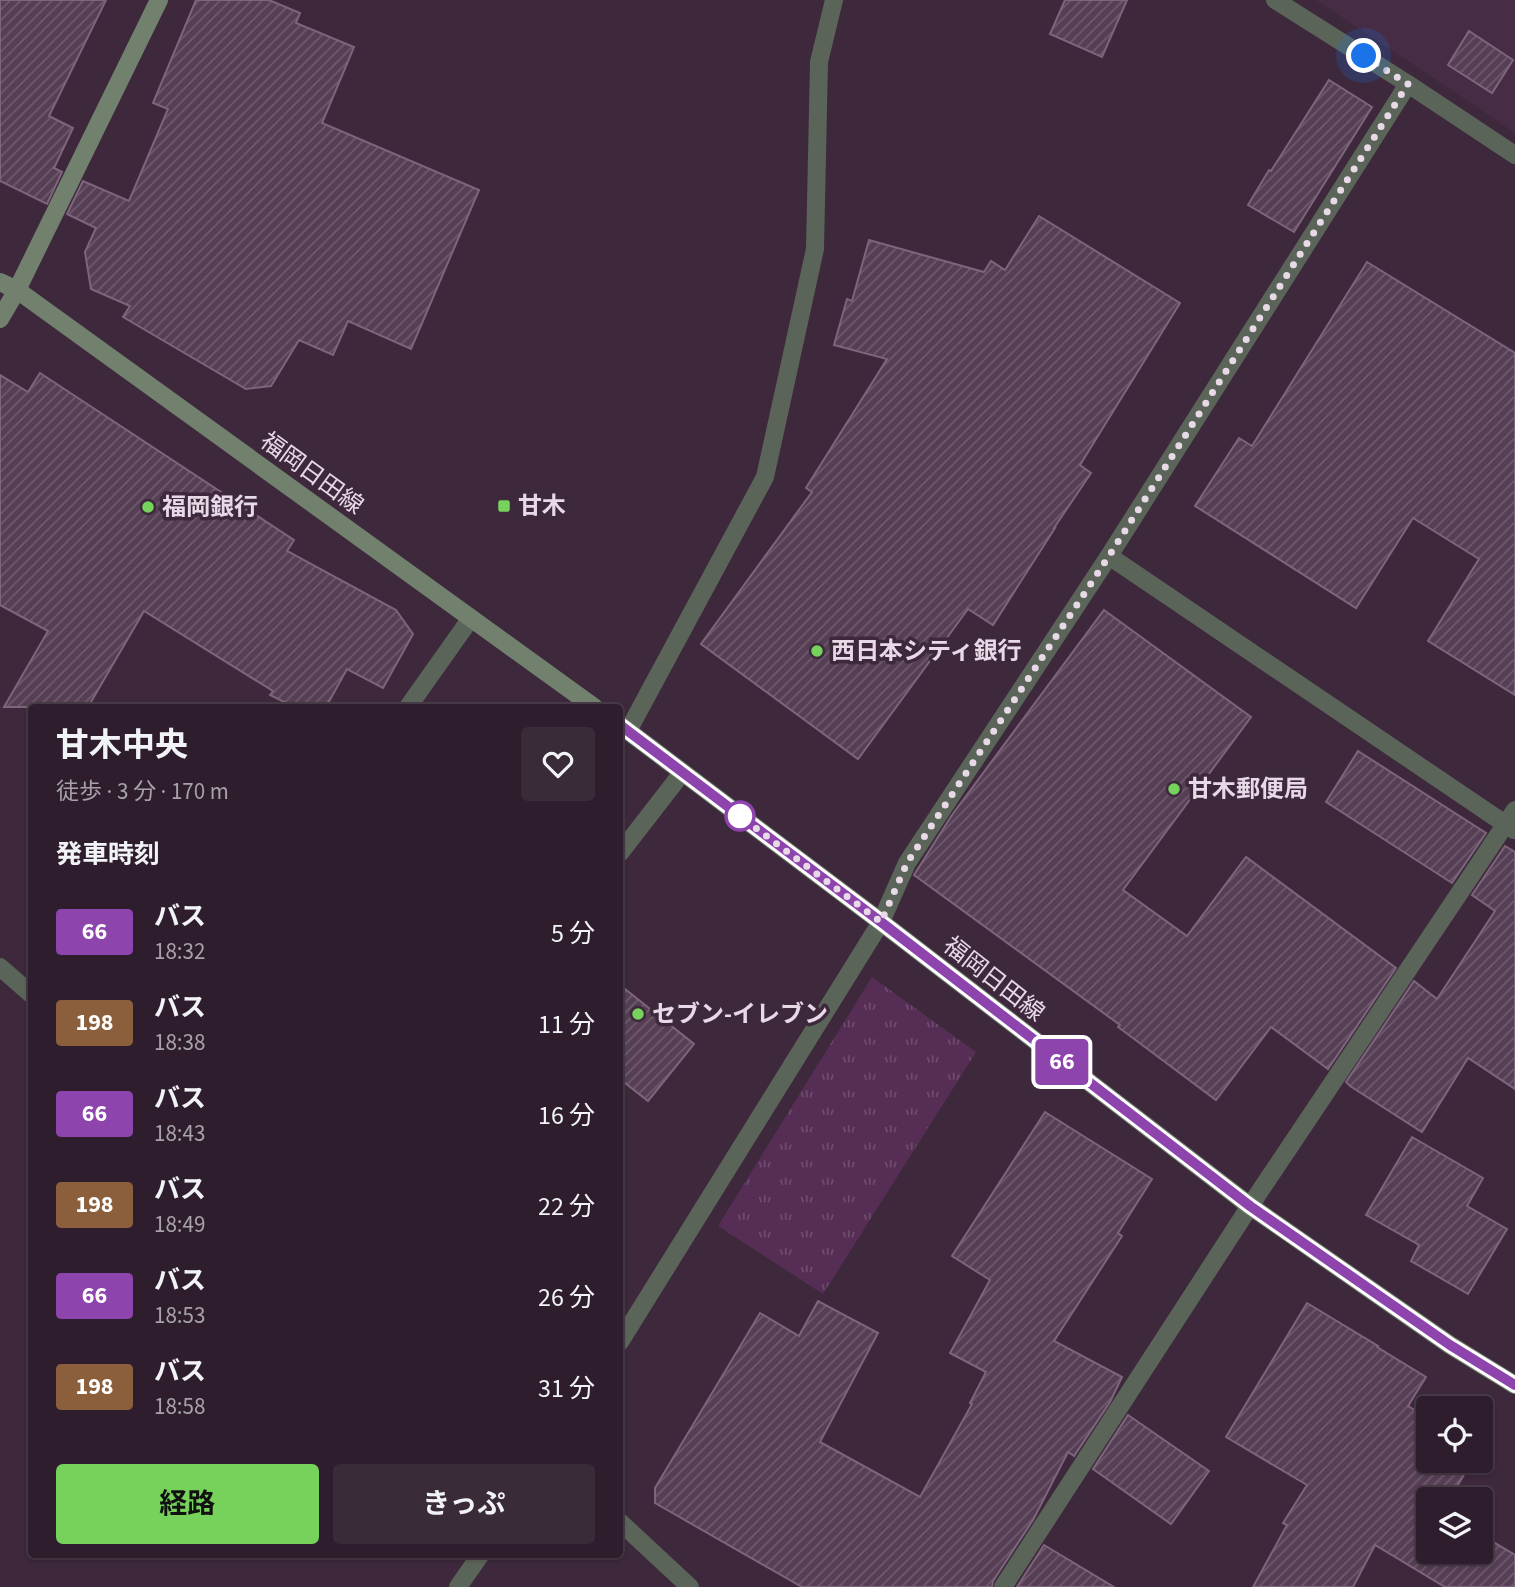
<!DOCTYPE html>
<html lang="ja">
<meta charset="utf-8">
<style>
body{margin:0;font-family:"Source Sans 3","Noto Sans JP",sans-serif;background:#3a2b39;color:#f1f3f6;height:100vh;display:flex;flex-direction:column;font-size:26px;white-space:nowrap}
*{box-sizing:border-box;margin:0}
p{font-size:23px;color:#a7a2aa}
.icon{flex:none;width:38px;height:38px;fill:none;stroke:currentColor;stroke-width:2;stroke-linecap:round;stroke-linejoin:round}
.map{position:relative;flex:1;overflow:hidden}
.side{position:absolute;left:28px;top:704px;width:595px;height:854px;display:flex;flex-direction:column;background:#2e1e2d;border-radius:7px;box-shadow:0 2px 5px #0004,0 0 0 2px #493c49}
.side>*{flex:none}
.badge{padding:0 14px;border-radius:5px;font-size:24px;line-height:46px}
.fabs{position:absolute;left:1416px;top:1396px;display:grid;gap:14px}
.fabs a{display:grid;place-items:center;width:77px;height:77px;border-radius:7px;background:#2e1e2d;box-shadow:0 2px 5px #0004,0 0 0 2px #493c49;font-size:35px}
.you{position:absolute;width:35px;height:35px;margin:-18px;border:5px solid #fff;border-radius:50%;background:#1a73e8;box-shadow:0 0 0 10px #1a73e833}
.map>.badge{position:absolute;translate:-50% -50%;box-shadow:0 0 0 4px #fff}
h2{padding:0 28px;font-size:26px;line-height:63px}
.round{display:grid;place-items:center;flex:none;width:74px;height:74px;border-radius:7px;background:#3a2b39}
.head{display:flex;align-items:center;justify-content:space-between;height:119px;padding:0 28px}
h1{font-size:33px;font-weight:700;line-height:52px}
.primary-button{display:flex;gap:14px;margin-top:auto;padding:14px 28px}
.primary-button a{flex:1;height:80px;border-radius:7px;background:#76d25a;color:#111;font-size:28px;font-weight:700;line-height:80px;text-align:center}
.primary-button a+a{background:#3a2b39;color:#f1f3f6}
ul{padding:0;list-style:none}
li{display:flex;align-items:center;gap:21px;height:91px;padding:0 28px}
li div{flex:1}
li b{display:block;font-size:26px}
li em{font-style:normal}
li .badge{min-width:77px;font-weight:700;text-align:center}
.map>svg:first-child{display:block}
.built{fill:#472c46}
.park{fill:url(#park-tufts)}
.building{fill:url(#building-hatch);stroke:#7e657d;stroke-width:2}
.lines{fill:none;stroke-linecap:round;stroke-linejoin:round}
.street{stroke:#5b6458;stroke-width:18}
.secondary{stroke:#72806e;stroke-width:18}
.line-casing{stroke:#fff;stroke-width:16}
.line{stroke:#8e44ad;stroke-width:10}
.walk{stroke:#e8d9e7;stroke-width:7;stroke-dasharray:0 12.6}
.poi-dot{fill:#76d25a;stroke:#3d283c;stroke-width:2.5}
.stop-dot{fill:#fff;stroke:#8e44ad;stroke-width:3.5}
.labels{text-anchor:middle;stroke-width:7;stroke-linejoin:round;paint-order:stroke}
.street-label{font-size:24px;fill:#e8d9e7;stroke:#3d283c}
.poi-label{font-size:24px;font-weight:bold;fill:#e8d9e7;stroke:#3d283c;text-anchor:start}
</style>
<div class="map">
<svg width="1515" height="1587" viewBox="0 0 1515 1587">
<defs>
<pattern id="park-tufts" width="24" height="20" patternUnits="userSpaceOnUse" patternTransform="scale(1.75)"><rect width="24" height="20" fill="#562e55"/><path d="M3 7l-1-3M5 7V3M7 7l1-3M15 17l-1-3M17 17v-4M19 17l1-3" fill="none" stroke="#6e4c6d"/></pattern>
<pattern id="building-hatch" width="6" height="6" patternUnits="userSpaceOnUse" patternTransform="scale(1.75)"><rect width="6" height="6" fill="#563f55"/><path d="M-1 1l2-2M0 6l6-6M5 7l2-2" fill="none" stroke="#6e5a6d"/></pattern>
</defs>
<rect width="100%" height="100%" fill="#3d283c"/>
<!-- built -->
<polygon class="built" points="1316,0 1515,0 1515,133 1408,61"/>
<!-- park -->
<polygon class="park" points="872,977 976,1052 823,1294 718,1226"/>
<!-- building -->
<g class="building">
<polygon points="0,0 106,0 49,116 73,128 54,168 62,172 47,204 0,181"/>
<polygon points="196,0 269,0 300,13 296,23 354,47 322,123 479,190 411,349 348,321 333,355 299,340 271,386 246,389 123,317 130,306 91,289 85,252 96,228 67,214 83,181 129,201 168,109 153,103"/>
<polygon points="1065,0 1127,0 1102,57 1050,34"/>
<polygon points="1469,31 1513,60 1492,93 1448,65"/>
<polygon points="1329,80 1372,107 1294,232 1248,205 1269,170 1271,171"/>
<polygon points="1039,216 1180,303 1080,465 1091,473 1054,528 1055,528 993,625 968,609 858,759 701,644 812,492 806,488 887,359 834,345 847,299 852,301 869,240 984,272 991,261 1005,270"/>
<polygon points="1367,262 1515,353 1515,695 1428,641 1479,559 1413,518 1356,608 1195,506 1239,438 1252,446"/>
<polygon points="40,373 294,540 287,551 396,610 413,634 383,688 347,669 326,707 294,707 270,695 273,691 144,611 88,707 4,707 48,631 0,605 0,375 28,392"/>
<polygon points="1104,610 1251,717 1123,890 1187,936 1246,857 1396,968 1328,1069 1271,1027 1216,1100 1118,1027 1120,1025 914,875 952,815"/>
<polygon points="1358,751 1486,833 1452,883 1326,802"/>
<polygon points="1505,846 1515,852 1515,1089 1468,1058 1422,1132 1350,1086 1346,1082 1414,981 1437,999 1495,911 1472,895"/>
<polygon points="620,985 694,1044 648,1101 620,1079"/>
<polygon points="1045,1112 1152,1179 1118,1233 1122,1236 1054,1341 1122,1377 1110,1402 1074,1456 1068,1452 1033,1520 993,1581 992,1587 802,1587 655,1503 655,1488 760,1313 799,1336 818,1301 878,1333 820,1442 920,1497 972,1404 970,1403 986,1372 950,1353 990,1280 952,1256"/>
<polygon points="1412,1137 1483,1178 1467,1206 1507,1229 1468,1294 1411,1261 1419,1245 1366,1215"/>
<polygon points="1307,1303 1378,1346 1377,1347 1426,1377 1408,1406 1428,1418 1428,1461 1472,1461 1449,1500 1428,1500 1428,1552 1480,1552 1480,1534 1515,1555 1515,1587 1445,1587 1375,1545 1353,1587 1253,1587 1287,1525 1283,1523 1307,1485 1226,1437"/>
<polygon points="1128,1415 1209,1471 1171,1524 1093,1469"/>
<polygon points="1044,1545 1114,1587 1017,1587"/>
</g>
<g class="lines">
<!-- street -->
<g class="street">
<polyline points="1275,0 1408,84 1515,155"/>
<polyline points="1109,556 1514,830"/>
<polyline points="408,707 471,618"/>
<polyline points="628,731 765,477 815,249 819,62 834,0"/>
<polyline points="620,853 682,773"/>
<polyline points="0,967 32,995"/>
<polyline points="620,1342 881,922 907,863 1109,556 1408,84"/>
<polyline points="620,1522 690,1587"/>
<polyline points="458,1587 481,1554"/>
<polyline points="1003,1587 1250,1206 1515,810"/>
</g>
<!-- secondary -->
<g class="secondary">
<polyline points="0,282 17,290 594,707"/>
<polyline points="0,319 17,290 159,0"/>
<polyline points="620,725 881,922 1250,1206 1450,1345 1515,1385"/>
</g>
</g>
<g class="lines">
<!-- line casing -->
<g class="line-casing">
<polyline id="line" points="620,725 881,922 1250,1206 1450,1345 1515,1385"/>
</g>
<!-- line -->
<use href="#line" class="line"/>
<!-- walk -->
<polyline class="walk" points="740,816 733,811 881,922 907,863 1109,556 1408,84 1364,56"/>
</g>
<!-- markers -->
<g class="poi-dot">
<rect x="497" y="499" width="14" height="14" rx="3.5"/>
<circle cx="148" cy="507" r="7"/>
<circle cx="817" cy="651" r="7"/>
<circle cx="1174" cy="789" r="7"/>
<circle cx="638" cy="1014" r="7"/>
</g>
<circle class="stop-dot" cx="740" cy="816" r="14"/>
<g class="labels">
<!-- street labels -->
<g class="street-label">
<text transform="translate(312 473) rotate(36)" y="8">福岡日田線</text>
<text transform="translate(994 979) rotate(38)" y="8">福岡日田線</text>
</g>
<!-- poi labels -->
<g class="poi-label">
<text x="518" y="514">甘木</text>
<text x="162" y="515">福岡銀行</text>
<text x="831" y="659">西日本シティ銀行</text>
<text x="1188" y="797">甘木郵便局</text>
<text x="652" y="1022">セブン-イレブン</text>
</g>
</g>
</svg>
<div class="fabs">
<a><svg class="icon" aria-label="locate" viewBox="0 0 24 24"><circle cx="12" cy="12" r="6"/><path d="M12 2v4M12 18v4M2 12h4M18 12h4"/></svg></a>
<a><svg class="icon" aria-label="layers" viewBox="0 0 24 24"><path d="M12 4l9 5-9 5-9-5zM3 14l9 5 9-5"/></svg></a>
</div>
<div class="you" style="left:1364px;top:56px"></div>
<b class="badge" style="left:1062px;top:1062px;background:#8e44ad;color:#fff">66</b>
<section class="side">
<div class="head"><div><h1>甘木中央</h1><p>徒歩 · 3 分 · 170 m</p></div><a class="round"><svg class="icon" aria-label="heart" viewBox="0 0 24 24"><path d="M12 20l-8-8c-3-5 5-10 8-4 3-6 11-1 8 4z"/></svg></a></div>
<h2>発車時刻</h2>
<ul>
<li><span class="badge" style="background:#8e44ad;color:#fff">66</span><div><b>バス</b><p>18:32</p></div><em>5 分</em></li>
<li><span class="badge" style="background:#8b5e3c;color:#fff">198</span><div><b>バス</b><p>18:38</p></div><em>11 分</em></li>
<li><span class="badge" style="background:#8e44ad;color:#fff">66</span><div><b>バス</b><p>18:43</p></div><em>16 分</em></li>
<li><span class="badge" style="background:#8b5e3c;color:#fff">198</span><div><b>バス</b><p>18:49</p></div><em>22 分</em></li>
<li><span class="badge" style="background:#8e44ad;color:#fff">66</span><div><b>バス</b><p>18:53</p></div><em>26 分</em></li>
<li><span class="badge" style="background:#8b5e3c;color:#fff">198</span><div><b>バス</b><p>18:58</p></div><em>31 分</em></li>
</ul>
<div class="primary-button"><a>経路</a><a>きっぷ</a></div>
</section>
</div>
